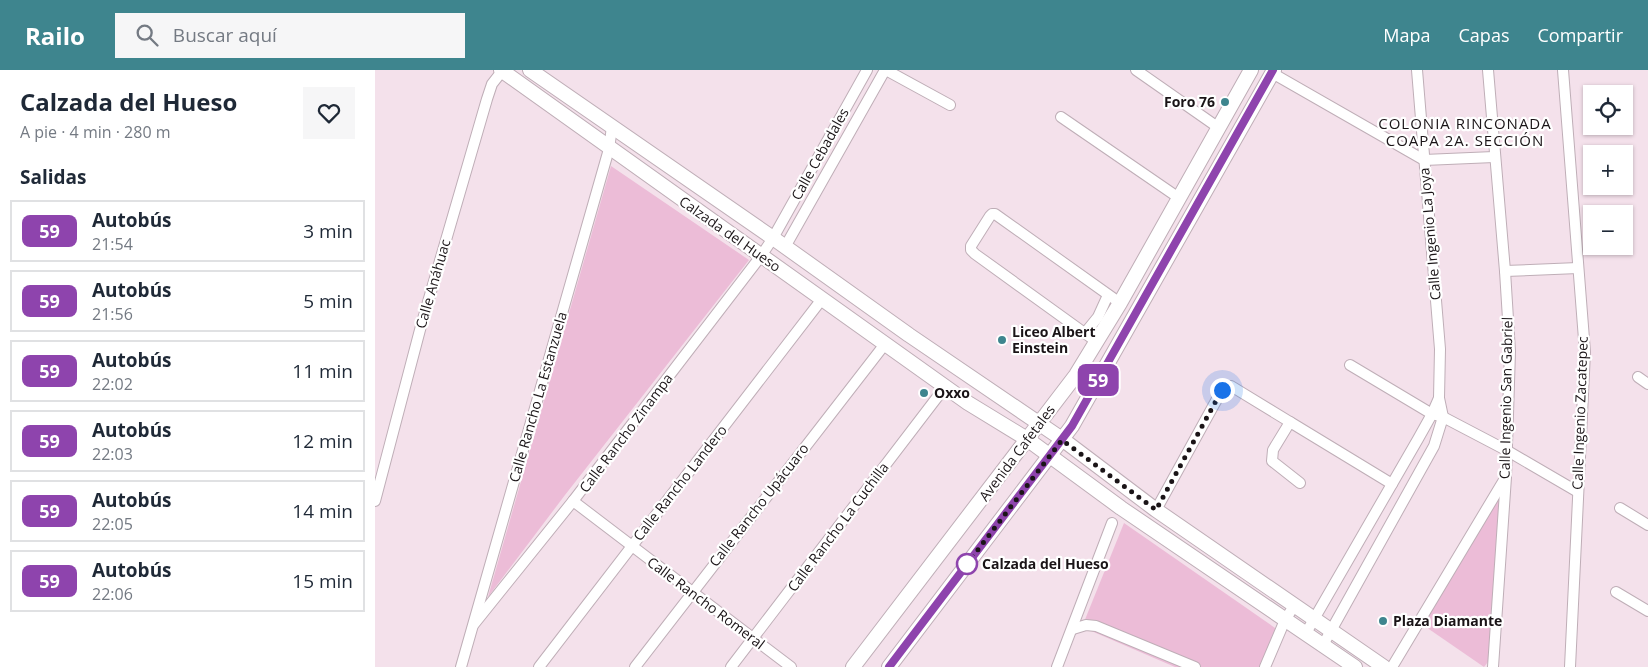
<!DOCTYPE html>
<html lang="es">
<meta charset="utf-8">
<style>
body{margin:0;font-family:"Open Sans",sans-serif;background:#f6f6f7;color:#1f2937;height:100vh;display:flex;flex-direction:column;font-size:19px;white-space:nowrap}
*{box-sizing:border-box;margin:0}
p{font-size:16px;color:#747a83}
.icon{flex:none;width:28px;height:28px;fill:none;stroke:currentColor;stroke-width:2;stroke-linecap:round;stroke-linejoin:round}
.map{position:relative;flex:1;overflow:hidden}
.sheet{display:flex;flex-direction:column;background:#fff;width:375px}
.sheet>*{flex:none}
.badge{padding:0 10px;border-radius:8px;font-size:18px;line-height:32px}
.buttons{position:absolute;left:1208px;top:15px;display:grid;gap:10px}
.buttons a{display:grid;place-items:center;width:50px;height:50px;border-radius:0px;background:#fff;box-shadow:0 1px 4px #0004;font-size:25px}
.you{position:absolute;width:25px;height:25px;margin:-12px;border:4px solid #fff;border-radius:50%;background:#1a73e8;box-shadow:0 0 0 8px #1a73e833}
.map>.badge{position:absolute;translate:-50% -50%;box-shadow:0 0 0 2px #fff}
h2{padding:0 20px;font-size:19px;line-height:45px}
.round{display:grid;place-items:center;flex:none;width:52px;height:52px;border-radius:0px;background:#f6f6f7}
.headline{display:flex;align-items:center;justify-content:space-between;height:85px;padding:0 20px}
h1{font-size:24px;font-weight:700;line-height:38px}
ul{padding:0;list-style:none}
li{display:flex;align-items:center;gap:15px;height:62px;margin:0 10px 8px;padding:0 10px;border:2px solid #e0e1e3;border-radius:0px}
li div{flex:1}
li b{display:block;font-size:19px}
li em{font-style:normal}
li .badge{min-width:55px;font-weight:700;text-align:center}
header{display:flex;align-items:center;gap:30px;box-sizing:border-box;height:70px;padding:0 25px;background:#3e858e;color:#fff}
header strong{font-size:24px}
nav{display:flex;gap:28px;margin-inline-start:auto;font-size:18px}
.search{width:350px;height:45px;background:#f6f6f7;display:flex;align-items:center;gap:12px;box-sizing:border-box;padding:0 18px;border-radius:0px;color:#747a83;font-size:19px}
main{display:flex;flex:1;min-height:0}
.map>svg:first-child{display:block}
.park{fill:#ecbcd7}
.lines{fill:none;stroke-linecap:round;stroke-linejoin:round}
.minor-casing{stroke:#bfaeb7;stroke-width:12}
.major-casing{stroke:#bfaeb7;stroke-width:16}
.minor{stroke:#fff;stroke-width:10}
.major{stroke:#fff;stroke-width:14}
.line-casing{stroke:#fff;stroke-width:11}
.line{stroke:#8e44ad;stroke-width:8}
.walk{stroke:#1a1417;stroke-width:5;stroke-dasharray:0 9}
.poi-dot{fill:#3e858e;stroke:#fff;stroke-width:2}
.stop-dot{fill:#fff;stroke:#8e44ad;stroke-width:2.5}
.labels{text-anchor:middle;stroke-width:4.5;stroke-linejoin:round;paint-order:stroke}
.poi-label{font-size:14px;font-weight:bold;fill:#1a1417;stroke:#fff;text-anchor:start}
.street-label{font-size:14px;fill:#1a1417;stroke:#fff}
.stop-label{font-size:14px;font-weight:bold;fill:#1a1417;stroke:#fff;text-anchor:start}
.neighbourhood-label{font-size:15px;letter-spacing:1px;fill:#1a1417;stroke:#fff}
</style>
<header>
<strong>Railo</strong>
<div class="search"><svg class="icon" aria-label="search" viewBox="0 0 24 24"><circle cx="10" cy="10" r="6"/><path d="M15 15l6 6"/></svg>Buscar aquí</div>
<nav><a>Mapa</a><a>Capas</a><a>Compartir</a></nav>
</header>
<main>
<section class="sheet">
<div class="headline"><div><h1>Calzada del Hueso</h1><p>A pie · 4 min · 280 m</p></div><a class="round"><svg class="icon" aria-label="heart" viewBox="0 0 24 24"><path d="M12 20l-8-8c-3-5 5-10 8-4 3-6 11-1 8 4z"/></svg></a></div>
<h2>Salidas</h2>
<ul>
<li><span class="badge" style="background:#8e44ad;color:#fff">59</span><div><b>Autobús</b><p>21:54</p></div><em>3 min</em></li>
<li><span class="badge" style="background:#8e44ad;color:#fff">59</span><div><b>Autobús</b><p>21:56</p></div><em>5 min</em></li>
<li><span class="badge" style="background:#8e44ad;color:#fff">59</span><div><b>Autobús</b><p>22:02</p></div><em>11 min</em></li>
<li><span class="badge" style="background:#8e44ad;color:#fff">59</span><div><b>Autobús</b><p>22:03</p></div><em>12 min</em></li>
<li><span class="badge" style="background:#8e44ad;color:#fff">59</span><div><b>Autobús</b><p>22:05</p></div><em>14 min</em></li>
<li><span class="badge" style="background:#8e44ad;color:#fff">59</span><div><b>Autobús</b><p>22:06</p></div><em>15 min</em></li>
</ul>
</section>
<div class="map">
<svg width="1273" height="597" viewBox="0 0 1273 597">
<rect width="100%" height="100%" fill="#f4e1eb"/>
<!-- park -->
<g class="park">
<polygon points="236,96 374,190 190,425 113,527"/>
<polygon points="1124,428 1119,584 1109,597 1048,555"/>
<polygon points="749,453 903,560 886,597 800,597 707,557"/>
</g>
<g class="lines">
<!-- minor casing -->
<g class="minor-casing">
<g id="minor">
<polyline points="511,0 575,35"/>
<polyline points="761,0 844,58"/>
<polyline points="1113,0 1130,201 1135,281 1131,407 1118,597"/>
<polyline points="1188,0 1210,282 1195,597"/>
<polyline points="897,3 1049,90 1119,87"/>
<polyline points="686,47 804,128"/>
<polyline points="410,177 510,0"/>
<polyline points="1130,201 1203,198"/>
<polyline points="710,263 723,247 733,225"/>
<polyline points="722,272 600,184 596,180 596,176 615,146 617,144 620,144 745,233"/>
<polyline points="975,295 1057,344 1068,347 1131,380 1203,422"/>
<polyline points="1263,307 1273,314"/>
<polyline points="925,413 897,391 898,380 915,352 1017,414"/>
<polyline points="0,431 46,256 112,29 117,14 128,0"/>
<polyline points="198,431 416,597"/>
<polyline points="1245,438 1273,455"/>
<polyline points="781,440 847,320 851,316 856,316 915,352"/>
<polyline points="1241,522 1273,541"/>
<polyline points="99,554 198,431 386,186 398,168 492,0"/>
<polyline points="698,559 711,555 721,556 820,597"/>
<polyline points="931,563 1043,369 1057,344 1064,328"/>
<polyline points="948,575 1059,376 1068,347 1064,328 1065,279 1042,0"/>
<polyline points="86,597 234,79 237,57"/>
<polyline points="164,597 447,229"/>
<polyline points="260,597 510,274"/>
<polyline points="356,597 570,317"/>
<polyline points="682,597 737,453"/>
<polyline points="890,597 910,550 919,536"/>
<polyline points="1017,597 1129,410"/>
</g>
</g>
<!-- major casing -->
<g class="major-casing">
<g id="major">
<polyline points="126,0 593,333 652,369 746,438 980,597"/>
<polyline points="155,0 398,168 534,265 687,369 781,440 1009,597"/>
<polyline points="478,597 701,305 745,233 876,0"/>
<polyline points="514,597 697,356 899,0"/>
</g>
</g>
<!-- minor -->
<use href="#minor" class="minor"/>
<!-- major -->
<use href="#major" class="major"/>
</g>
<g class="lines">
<!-- line casing -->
<g class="line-casing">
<polyline id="line" points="514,597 697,356 898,0"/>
</g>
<!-- line -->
<use href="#line" class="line"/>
<!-- walk -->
<polyline class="walk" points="592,494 687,370 781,440 847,320"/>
</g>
<!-- markers -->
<g class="poi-dot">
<circle cx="850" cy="32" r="5"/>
<circle cx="627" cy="270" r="5"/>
<circle cx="549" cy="323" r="5"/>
<circle cx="1008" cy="551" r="5"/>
</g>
<circle class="stop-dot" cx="592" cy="494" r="10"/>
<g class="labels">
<!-- poi labels -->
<g class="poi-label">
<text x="840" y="37" text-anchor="end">Foro 76</text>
<text x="637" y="267">Liceo Albert<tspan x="637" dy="16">Einstein</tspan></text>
<text x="559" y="328">Oxxo</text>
<text x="1018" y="556">Plaza Diamante</text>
</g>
<!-- street labels -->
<g class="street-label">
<text transform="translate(445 84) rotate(-61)" y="5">Calle Cebadales</text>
<text transform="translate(355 164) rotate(35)" y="5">Calzada del Hueso</text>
<text transform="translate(1055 164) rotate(-95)" y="5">Calle Ingenio La Joya</text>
<text transform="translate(58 214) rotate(-74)" y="5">Calle Anáhuac</text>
<text transform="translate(163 327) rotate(-74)" y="5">Calle Rancho La Estanzuela</text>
<text transform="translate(1131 328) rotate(-89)" y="5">Calle Ingenio San Gabriel</text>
<text transform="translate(1205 343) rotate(-88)" y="5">Calle Ingenio Zacatepec</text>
<text transform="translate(251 363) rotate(-53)" y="5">Calle Rancho Zinampa</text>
<text transform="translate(642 383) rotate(-53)" y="5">Avenida Cafetales</text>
<text transform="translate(305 413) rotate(-52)" y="5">Calle Rancho Landero</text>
<text transform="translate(384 435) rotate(-52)" y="5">Calle Rancho Upácuaro</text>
<text transform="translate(463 457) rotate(-53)" y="5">Calle Rancho La Cuchilla</text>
<text transform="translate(331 533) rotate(37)" y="5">Calle Rancho Romeral</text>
</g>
<!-- stop labels -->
<g class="stop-label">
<text x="607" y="499">Calzada del Hueso</text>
</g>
<!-- neighbourhood labels -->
<g class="neighbourhood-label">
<text x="1090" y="59">COLONIA RINCONADA<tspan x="1090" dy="17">COAPA 2A. SECCIÓN</tspan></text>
</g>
</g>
</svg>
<div class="buttons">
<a><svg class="icon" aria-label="locate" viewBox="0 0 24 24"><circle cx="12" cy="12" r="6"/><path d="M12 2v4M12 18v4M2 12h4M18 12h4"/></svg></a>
<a>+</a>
<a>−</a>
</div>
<div class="you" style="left:847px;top:320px"></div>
<b class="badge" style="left:723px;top:310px;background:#8e44ad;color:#fff">59</b>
</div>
</main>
